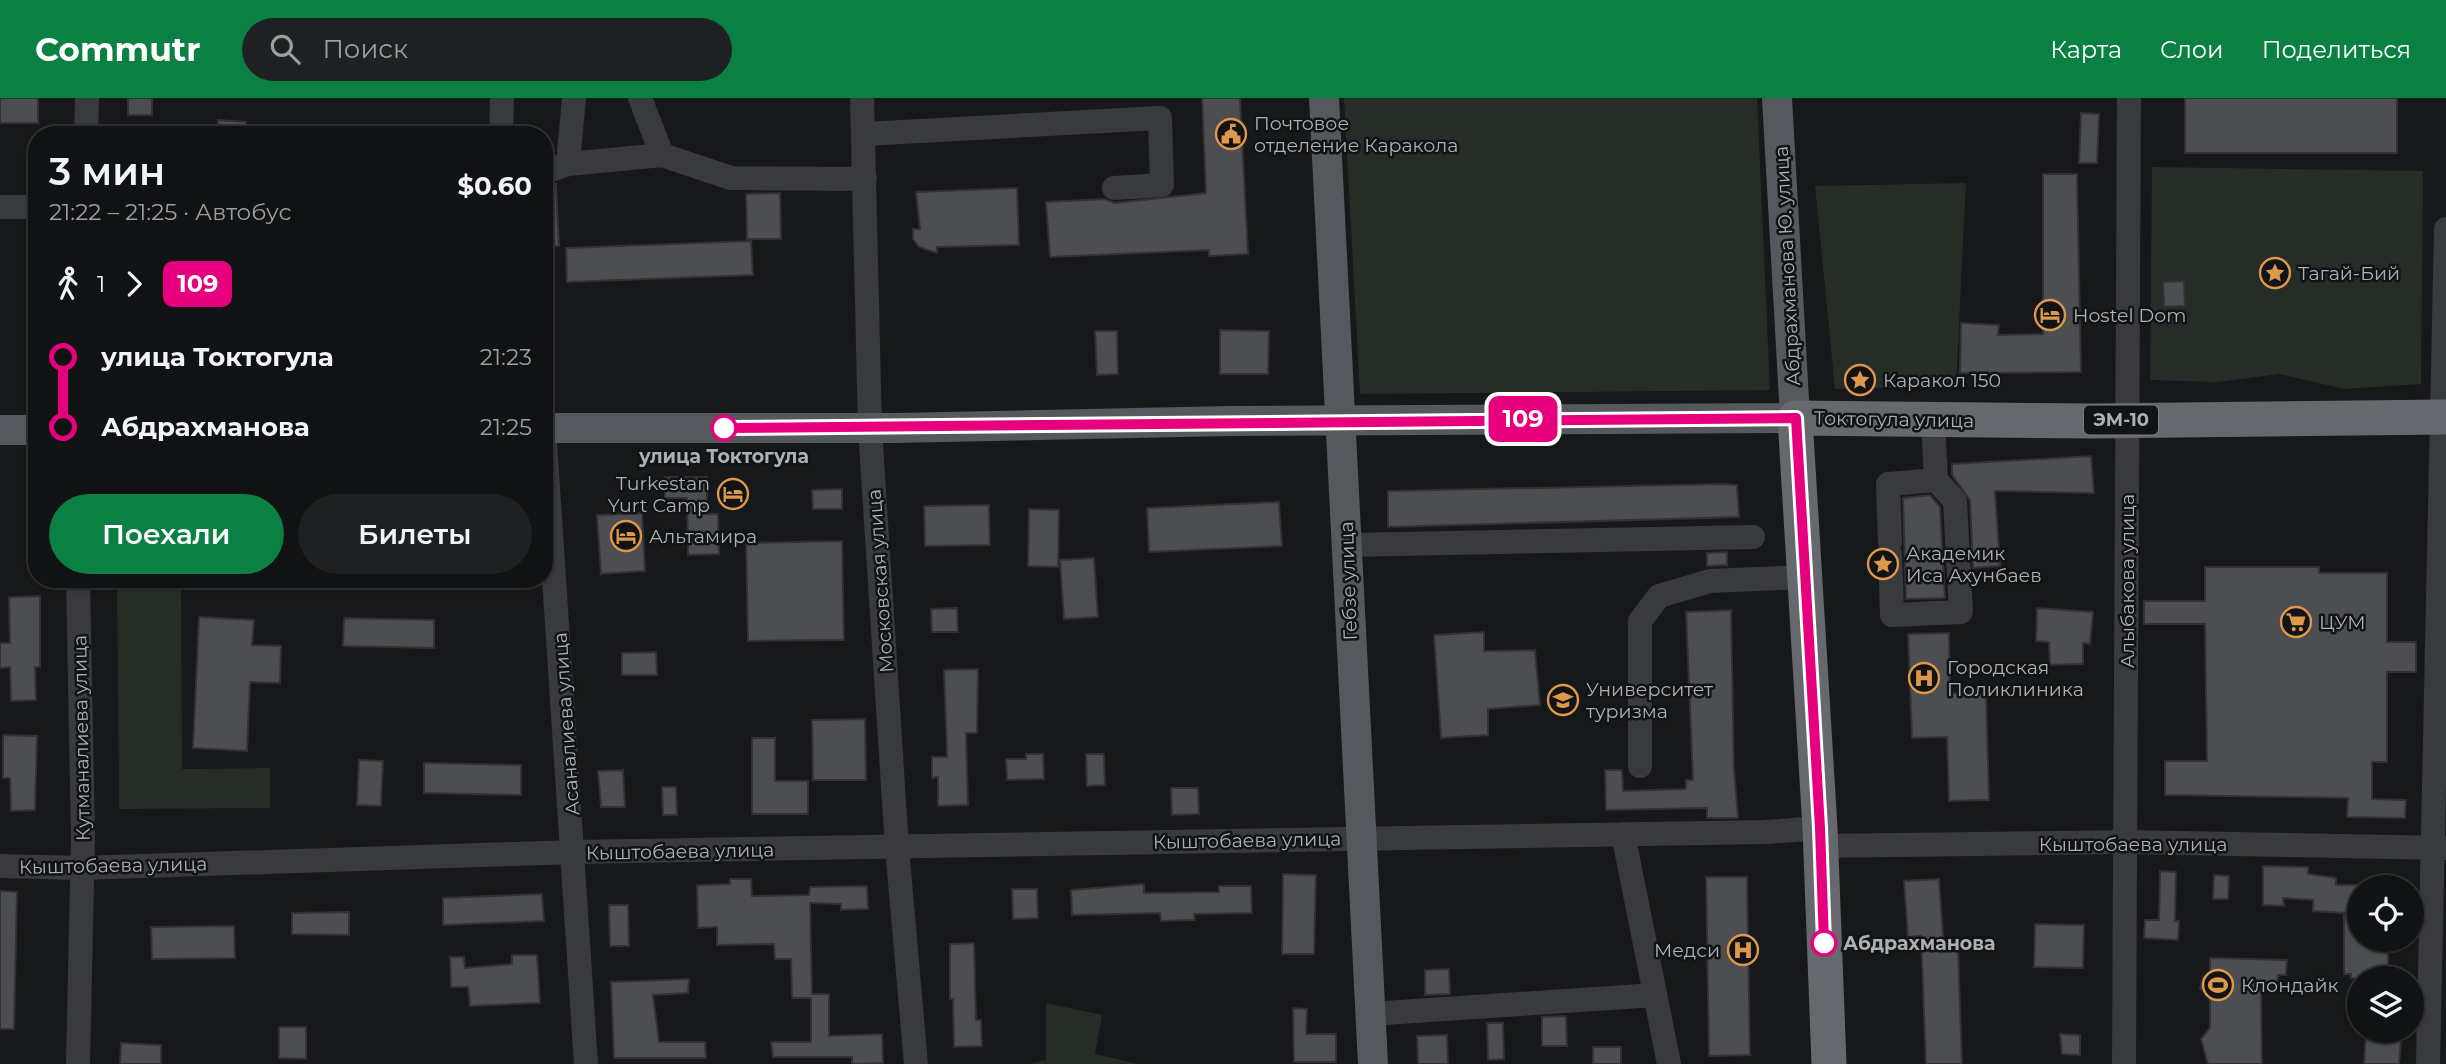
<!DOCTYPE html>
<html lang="ru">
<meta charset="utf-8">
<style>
body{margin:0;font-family:Montserrat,sans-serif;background:#1e2021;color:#f1f3f6;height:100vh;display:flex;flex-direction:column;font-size:26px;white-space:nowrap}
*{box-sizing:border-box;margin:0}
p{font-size:23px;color:#9c9ea0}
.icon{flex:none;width:38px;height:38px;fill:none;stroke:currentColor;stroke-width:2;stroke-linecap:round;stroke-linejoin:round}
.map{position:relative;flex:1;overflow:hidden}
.side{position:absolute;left:28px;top:28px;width:525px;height:462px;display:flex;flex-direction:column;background:#111213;border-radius:28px;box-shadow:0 2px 5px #0004,0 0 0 2px #303233}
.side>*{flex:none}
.badge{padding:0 14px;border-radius:10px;font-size:24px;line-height:46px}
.tools{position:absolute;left:2347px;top:777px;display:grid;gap:14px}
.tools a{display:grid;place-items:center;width:77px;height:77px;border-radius:50%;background:#111213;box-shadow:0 2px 5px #0004,0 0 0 2px #303233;font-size:35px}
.map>.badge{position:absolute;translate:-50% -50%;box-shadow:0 0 0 4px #fff}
.legs{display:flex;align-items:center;gap:10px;height:77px;padding:0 21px;font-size:23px}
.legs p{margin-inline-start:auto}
.headline{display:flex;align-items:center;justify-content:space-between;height:119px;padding:0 21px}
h1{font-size:38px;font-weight:600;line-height:52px}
.button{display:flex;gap:14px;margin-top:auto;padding:14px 21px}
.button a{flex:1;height:80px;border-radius:42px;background:#0b8043;color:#fff;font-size:28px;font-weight:600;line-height:80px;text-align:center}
.button a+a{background:#1e2021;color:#f1f3f6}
ul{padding:0 21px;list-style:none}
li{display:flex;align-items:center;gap:24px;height:70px;font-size:26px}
li i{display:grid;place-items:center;width:10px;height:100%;margin:0 9px;background:currentColor}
li i::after{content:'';width:18px;height:18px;margin:-9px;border:5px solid;border-radius:50%;background:#111213}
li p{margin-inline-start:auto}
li:first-child i{background:linear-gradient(#0000 50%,currentColor 0)}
li:last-child i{background:linear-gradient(currentColor 50%,#0000 0)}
header{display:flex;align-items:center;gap:42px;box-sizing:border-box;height:98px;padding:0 35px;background:#0b8043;color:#fff}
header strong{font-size:33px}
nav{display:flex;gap:38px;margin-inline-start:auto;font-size:24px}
.search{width:490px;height:63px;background:#1e2021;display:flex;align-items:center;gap:18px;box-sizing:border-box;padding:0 24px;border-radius:38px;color:#9c9ea0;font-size:26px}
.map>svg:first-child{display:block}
.green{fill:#262d26}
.building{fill:#4c4e51;stroke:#323235;stroke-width:2}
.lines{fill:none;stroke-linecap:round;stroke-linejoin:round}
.minor{stroke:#393a3d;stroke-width:24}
.major{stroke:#55585c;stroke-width:30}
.highway{stroke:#65696e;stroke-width:35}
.line-1-casing{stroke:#fff;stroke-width:16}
.line-1{stroke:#e6007e;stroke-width:10}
.stop-1-dot{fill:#fff;stroke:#e6007e;stroke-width:3.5}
.labels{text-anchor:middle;stroke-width:5;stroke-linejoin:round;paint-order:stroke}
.shield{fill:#121314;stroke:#7d8186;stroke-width:2}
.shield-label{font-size:18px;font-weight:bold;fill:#abb0b7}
.poi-label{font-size:19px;fill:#abb0b7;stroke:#121314;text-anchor:start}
.street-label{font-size:19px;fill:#abb0b7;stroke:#121314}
.stop-label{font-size:19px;font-weight:bold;fill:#abb0b7;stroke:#121314}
</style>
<header>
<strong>Commutr</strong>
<div class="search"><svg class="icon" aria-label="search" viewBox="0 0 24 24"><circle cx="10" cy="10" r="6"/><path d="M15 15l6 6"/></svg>Поиск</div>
<nav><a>Карта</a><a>Слои</a><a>Поделиться</a></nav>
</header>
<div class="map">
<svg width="2446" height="966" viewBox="0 0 2446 966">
<rect width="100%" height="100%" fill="#171819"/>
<!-- green -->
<g class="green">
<polygon points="1344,0 1757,0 1770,292 1360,296"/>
<polygon points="2152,69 2423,73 2421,286 2344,291 2280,276 2217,284 2150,282"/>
<polygon points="1966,85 1956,288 1835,291 1815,88"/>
<polygon points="117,481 181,481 182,671 270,670 270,710 119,711"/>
<polygon points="1046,905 1102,917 1095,956 1138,966 1029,966 1046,962"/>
</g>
<!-- building -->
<g class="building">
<rect x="0" y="0" width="38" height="25"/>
<rect x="128" y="0" width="24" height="17"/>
<polygon points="1202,0 1240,0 1248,156 1209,158 1209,152 1050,159 1046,104 1104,101 1115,105 1206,95"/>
<rect x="2185" y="0" width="212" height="55"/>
<polygon points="2081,15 2099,16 2097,65 2079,65"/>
<polygon points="218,22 246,24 245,37 217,37"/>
<polygon points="2043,76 2077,76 2081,274 1960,275 1961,225 1999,227 1998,237 2043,236"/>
<polygon points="556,86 559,148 544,149 544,88"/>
<polygon points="1017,90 1019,147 937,149 937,155 919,149 913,141 913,131 920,131 916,94"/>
<polygon points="780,95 781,141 747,141 746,96"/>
<polygon points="751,143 753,177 567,184 566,150"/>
<polygon points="2184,183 2185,208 2164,209 2163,184"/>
<polygon points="1220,232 1269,233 1268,276 1220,276"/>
<polygon points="1095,233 1117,233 1118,276 1097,277"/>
<polygon points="2091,358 2094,395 1995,393 2000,468 1973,470 1970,402 1952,377 1952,366"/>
<polygon points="665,379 707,379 707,416 718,416 719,456 688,457 687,400 665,400"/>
<polygon points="1722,386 1737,387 1739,419 1388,429 1388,393"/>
<polygon points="842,391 842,411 813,411 812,392"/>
<polygon points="1930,397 1940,409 1945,500 1906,501 1903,400"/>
<polygon points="1279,404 1282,448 1149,454 1147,410"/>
<polygon points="989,407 990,447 925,448 924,408"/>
<polygon points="1029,411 1059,412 1058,469 1028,468"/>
<polygon points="642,415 645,473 601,476 597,417"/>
<polygon points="842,443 844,542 748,543 746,445"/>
<polygon points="1727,454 1727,467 1707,468 1707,455"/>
<polygon points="1094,460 1098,519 1064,521 1060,462"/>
<polygon points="2205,469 2319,469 2319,475 2387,475 2387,544 2416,544 2416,574 2387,574 2387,664 2372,664 2372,701 2406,702 2405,720 2347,719 2348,700 2165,697 2165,663 2207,663 2205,526 2144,526 2144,503 2205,503"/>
<polygon points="40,498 40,569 35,569 36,602 11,603 10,569 0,570 0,545 10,545 9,499"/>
<polygon points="957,510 958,534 932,534 931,511"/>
<polygon points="2037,510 2093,514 2090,546 2083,545 2083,566 2050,567 2049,544 2036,543"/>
<polygon points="1731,512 1734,672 1738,720 1707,720 1707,710 1606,712 1605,672 1622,672 1623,693 1686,691 1686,682 1693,682 1686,514"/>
<polygon points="199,519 254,522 252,547 281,548 280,585 250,584 247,653 193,650"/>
<polygon points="344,520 434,522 434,550 343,548"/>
<polygon points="1484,534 1484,553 1535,552 1540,607 1488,611 1488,637 1441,640 1434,537"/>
<polygon points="1949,535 1950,595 1986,594 1989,702 1949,703 1947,639 1912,640 1908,536"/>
<polygon points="656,554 657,577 622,577 622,555"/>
<polygon points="978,571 977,635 966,635 968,707 938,708 938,679 932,680 932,659 947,659 944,572"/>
<polygon points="865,621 866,682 813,682 812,622"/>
<polygon points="3,637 37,638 35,712 11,713 10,680 3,680"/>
<polygon points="752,640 775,640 775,683 808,683 808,716 752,716"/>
<polygon points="1026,656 1043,656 1044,681 1007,682 1006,661 1026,661"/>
<polygon points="1086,656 1104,656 1105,687 1087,688"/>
<polygon points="359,662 383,663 381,708 357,707"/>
<polygon points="424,665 521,667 521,697 424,695"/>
<polygon points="623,672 625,709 601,709 598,673"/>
<polygon points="662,689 676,689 677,717 663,717"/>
<polygon points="1171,690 1198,690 1199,716 1172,717"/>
<polygon points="2263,768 2308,769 2308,776 2336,780 2336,787 2359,787 2359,842 2388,842 2388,880 2351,880 2351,876 2344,876 2344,815 2313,813 2313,802 2283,800 2284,808 2263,807"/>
<polygon points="2160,773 2176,774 2175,823 2179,823 2178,842 2144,840 2145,822 2159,822"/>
<polygon points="1283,776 1316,777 1314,856 1282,856"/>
<polygon points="2214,777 2229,778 2228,801 2213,801"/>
<polygon points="1706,779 1747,779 1750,957 1709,958"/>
<polygon points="730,781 751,781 752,798 809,797 810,789 867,788 868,811 841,812 841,806 810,805 812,896 829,896 829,938 882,936 883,965 852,966 852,959 773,959 771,944 811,944 811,900 792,900 791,861 775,861 774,846 717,847 717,829 698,830 697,787 730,786"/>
<polygon points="1939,781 1944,851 1958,850 1962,966 1926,966 1921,838 1908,839 1904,783"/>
<polygon points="1144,786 1144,795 1219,794 1219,788 1251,788 1252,815 1194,816 1195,822 1161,823 1160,815 1072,817 1071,792"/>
<polygon points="1012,791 1037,791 1038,820 1013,821"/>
<polygon points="0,793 17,794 14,931 0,931"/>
<polygon points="542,796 544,823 443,827 443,800"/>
<polygon points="609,807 628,807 629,848 610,848"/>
<polygon points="349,814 349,837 292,836 292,815"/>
<polygon points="2035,826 2084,827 2083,870 2034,869"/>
<polygon points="234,828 235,860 152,861 151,829"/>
<polygon points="974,845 976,922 981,922 982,948 954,949 953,901 950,901 950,846"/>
<polygon points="512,857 537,857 540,905 470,908 468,889 451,889 450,859 464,859 465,870 512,866"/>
<polygon points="2210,860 2287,862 2286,877 2278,877 2277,885 2261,885 2262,966 2208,966 2201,941 2210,930 2210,899 2200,890 2203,880 2210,876"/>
<polygon points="1449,871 1450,896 1425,897 1425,872"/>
<polygon points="689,881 688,895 653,897 659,944 705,944 706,960 614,960 611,884"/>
<polygon points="1293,910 1307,911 1306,936 1336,936 1336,964 1294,964"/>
<polygon points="1566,918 1567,948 1542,948 1542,919"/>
<polygon points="1487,925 1503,925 1504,961 1488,962"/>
<polygon points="279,929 306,929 306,961 279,960"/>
<polygon points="2060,936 2080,937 2080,957 2062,956"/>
<polygon points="1447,937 1448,966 1418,966 1417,938"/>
<polygon points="2366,939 2401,942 2399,966 2364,966"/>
<polygon points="121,945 161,947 161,966 120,966"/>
<rect x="1593" y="949" width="28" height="17"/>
</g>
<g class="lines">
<!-- minor -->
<g class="minor">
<polyline points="640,0 662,57"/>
<polyline points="862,0 870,330 897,750 916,966"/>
<polyline points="864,36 1160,20 1162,87 1114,90"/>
<polyline points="86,37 87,0"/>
<polyline points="501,37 502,0"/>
<polyline points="568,66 574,0"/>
<polyline points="544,74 568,66 662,57 731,80 865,81"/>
<polyline points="0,109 37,109"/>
<polyline points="544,329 586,966"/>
<polyline points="1890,444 1888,386 1936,382"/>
<polyline points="1347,447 1753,439"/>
<polyline points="1890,456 1892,517 1961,514 1955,403 1936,382 1933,322"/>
<polyline points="1640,668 1640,523 1659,498 1710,483 1805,479"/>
<polyline points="1623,736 1669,966"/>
<polyline points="1820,748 2127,744 2445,750"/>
<polyline points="0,768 82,770 575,754 1766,734 1820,730"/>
<polyline points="1370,916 1655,897"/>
<polyline points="78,966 83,739 78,481"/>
<polyline points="2124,966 2129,0"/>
<polyline points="2428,966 2446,131"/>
</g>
<!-- major -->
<g class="major">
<polyline points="1324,0 1373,966"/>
<polyline points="544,330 895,330 1230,323 1795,320 1777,0"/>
<polyline points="0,332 37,332"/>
</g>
<!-- highway -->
<polyline class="highway" points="1829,966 1820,730 1795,320 2094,323 2446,319"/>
</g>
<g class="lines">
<!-- line-1 casing -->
<g class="line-1-casing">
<polyline id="line-1" points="724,330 1796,320 1820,730 1824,845"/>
</g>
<!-- line-1 -->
<use href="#line-1" class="line-1"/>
</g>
<!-- icons -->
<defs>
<g id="civic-ring" transform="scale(1.575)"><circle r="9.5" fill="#121314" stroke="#dd984b" stroke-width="1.5"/><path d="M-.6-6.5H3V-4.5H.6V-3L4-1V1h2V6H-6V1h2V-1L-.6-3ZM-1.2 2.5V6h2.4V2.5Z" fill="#dd984b"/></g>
<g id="sight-ring" transform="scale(1.575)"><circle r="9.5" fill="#121314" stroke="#dd984b" stroke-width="1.5"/><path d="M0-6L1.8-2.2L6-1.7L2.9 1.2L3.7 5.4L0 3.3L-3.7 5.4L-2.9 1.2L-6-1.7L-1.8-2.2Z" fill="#dd984b"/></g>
<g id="hotel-ring" transform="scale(1.575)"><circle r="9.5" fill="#121314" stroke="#dd984b" stroke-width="1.5"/><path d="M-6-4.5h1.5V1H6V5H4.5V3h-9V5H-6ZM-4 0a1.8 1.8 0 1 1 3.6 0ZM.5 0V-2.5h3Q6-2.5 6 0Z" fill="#dd984b"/></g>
<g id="supermarket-ring" transform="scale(1.575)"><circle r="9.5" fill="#121314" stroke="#dd984b" stroke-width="1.5"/><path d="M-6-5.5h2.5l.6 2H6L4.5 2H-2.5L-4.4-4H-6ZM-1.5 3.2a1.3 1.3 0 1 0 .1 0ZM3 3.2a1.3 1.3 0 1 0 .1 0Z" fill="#dd984b"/></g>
<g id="hospital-ring" transform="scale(1.575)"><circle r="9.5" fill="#121314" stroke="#dd984b" stroke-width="1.5"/><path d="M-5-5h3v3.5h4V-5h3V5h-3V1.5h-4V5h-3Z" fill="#dd984b"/></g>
<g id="university-ring" transform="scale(1.575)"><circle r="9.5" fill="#121314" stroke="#dd984b" stroke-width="1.5"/><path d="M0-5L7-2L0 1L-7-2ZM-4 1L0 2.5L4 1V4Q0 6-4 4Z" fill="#dd984b"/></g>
<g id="stadium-ring" transform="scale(1.575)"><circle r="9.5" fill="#121314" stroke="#dd984b" stroke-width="1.5"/><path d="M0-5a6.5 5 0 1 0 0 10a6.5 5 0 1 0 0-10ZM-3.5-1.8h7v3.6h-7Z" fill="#dd984b"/></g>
</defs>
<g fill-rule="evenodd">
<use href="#civic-ring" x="1231" y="36"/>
<use href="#sight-ring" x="2275" y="175"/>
<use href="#hotel-ring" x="2050" y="217"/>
<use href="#sight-ring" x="1860" y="282"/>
<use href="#hotel-ring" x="733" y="396"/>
<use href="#hotel-ring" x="626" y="438"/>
<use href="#sight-ring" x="1883" y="466"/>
<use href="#supermarket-ring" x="2296" y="524"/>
<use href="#hospital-ring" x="1924" y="580"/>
<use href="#university-ring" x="1563" y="602"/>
<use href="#hospital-ring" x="1743" y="852"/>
<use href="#stadium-ring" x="2218" y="887"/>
</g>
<!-- markers -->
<g class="stop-1-dot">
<circle cx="724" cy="330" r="12"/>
<circle cx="1824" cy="845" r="12"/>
</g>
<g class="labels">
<!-- shield labels -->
<rect class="shield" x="2084" y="307.5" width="74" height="29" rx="5"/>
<g class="shield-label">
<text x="2121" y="328">ЭМ-10</text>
</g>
<!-- poi labels -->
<g class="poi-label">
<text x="1254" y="32">Почтовое<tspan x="1254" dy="22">отделение Каракола</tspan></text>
<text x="2298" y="182">Тагай-Бий</text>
<text x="2073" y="224">Hostel Dom</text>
<text x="1883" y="289">Каракол 150</text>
<text x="710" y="392" text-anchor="end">Turkestan<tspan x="710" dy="22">Yurt Camp</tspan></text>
<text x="649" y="445">Альтамира</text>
<text x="1906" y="462">Академик<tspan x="1906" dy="22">Иса Ахунбаев</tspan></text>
<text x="2319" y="531">ЦУМ</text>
<text x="1947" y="576">Городская<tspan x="1947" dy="22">Поликлиника</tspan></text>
<text x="1586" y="598">Университет<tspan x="1586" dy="22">туризма</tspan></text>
<text x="1720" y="859" text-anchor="end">Медси</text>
<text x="2241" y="894">Клондайк</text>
</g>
<!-- street labels -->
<g class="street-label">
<text transform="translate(1787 168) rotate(-93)" y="7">Абдрахманова Ю. улица</text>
<text transform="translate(1894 321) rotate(1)" y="7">Токтогула улица</text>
<text transform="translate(880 483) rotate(-94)" y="7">Московская улица</text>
<text transform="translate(1348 483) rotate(-92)" y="7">Гебзе улица</text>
<text transform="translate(2127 483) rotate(-90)" y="7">Алыбакова улица</text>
<text transform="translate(566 626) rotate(-94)" y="7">Асаналиева улица</text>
<text transform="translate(81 640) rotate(-91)" y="7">Кутманалиева улица</text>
<text transform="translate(1247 742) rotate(-1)" y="7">Кыштобаева улица</text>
<text x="2133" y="753">Кыштобаева улица</text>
<text transform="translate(680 753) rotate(-1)" y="7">Кыштобаева улица</text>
<text transform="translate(113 767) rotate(-1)" y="7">Кыштобаева улица</text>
</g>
<!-- stop labels -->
<g class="stop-label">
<text x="724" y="365">улица Токтогула</text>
<text x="1843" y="852" text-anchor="start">Абдрахманова</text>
</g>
</g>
</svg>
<div class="tools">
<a><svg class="icon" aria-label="locate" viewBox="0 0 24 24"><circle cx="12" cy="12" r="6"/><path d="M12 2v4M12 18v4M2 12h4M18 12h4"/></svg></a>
<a><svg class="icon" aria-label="layers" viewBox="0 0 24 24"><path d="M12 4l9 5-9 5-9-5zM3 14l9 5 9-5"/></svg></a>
</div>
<b class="badge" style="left:1523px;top:321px;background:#e6007e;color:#fff">109</b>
<section class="side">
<div class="headline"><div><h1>3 мин</h1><p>21:22 – 21:25 · Автобус</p></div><b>$0.60</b></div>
<div class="legs"><svg class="icon" aria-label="walk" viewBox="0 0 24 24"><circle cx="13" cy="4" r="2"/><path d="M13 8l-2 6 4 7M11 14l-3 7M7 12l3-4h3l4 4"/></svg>1<svg class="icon" aria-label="forward" viewBox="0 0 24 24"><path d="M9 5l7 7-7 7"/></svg><b class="badge" style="background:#e6007e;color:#fff">109</b></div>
<ul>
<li><i style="color:#e6007e"></i><b>улица Токтогула</b><p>21:23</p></li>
<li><i style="color:#e6007e"></i><b>Абдрахманова</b><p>21:25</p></li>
</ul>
<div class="button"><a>Поехали</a><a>Билеты</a></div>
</section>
</div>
